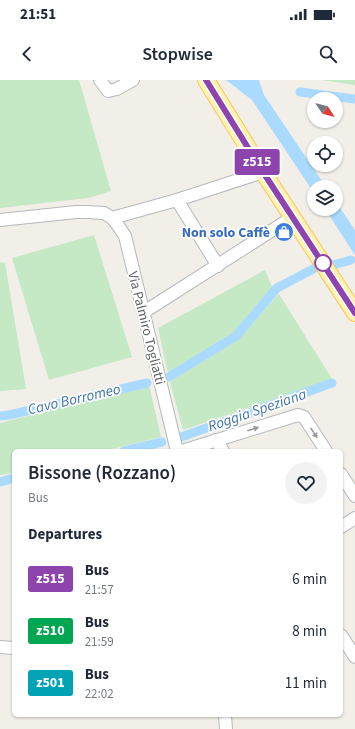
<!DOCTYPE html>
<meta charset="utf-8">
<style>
body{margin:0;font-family:"Source Sans 3",sans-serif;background:#f2f2f3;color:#1f2937;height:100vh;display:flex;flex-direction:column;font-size:15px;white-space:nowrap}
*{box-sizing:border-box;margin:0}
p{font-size:13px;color:#747a83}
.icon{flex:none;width:22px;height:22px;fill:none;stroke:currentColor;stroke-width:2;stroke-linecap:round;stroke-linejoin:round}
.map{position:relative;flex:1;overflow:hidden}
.panel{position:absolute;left:12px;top:369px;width:331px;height:268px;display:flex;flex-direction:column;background:#fff;border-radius:6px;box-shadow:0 1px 3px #0004}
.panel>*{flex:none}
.badge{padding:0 8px;border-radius:3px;font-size:14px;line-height:26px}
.needle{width:26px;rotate:125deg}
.buttons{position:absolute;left:307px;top:12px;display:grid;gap:8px}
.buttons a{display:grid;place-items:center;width:36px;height:36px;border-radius:50%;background:#fff;box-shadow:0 1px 3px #0004;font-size:20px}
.map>.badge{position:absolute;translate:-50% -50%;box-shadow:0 0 0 2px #fff}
h2{padding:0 16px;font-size:15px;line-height:36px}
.round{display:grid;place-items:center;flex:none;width:42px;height:42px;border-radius:21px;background:#f2f2f3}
.head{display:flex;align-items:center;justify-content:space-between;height:68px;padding:0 16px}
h1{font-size:19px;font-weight:600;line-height:30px}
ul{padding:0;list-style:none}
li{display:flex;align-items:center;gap:12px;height:52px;padding:0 16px}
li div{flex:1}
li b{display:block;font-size:15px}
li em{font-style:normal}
li .badge{min-width:44px;font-weight:700;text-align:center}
.status{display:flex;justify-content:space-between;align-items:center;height:28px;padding:0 20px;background:#fff;direction:ltr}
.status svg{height:11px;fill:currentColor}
header{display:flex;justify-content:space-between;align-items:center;height:52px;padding:0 16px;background:#fff;font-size:18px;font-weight:600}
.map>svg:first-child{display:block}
.green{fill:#c5e8c5}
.water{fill:#aadaff}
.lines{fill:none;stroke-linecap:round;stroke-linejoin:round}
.canal{stroke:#aadaff;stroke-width:9}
.minor-casing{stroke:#b5b8bc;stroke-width:14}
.major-casing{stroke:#f2c960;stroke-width:18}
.minor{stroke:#fff;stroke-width:12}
.major{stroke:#fff2af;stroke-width:16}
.oneway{fill:#979a9d}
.line-casing{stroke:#fff;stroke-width:9}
.line{stroke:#8e44ad;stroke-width:6}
.stop-dot{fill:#fff;stroke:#8e44ad;stroke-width:2}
.labels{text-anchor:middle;stroke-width:3.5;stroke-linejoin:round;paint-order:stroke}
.shop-label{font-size:14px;font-weight:bold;fill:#366cbe;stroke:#fff;text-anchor:end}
.street-label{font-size:14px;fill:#5f6368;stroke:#fff}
.water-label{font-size:15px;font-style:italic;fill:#4174aa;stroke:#fff}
</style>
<div class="status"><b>21:51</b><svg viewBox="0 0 49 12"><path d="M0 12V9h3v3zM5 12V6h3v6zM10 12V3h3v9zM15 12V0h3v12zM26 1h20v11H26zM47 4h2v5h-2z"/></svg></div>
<header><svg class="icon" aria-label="back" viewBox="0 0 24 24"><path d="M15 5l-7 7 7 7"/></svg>Stopwise<svg class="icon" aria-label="search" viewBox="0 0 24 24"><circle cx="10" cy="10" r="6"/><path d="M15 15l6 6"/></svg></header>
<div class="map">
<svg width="355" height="649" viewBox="0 0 355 649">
<rect width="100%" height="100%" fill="#f1efe8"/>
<!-- green -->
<g class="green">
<polygon points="0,0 79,0 111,111 88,118 0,128"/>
<polygon points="322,0 355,0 355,5"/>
<polygon points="94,155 132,277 49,300 12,178"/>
<polygon points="0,182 5,183 26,309 0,311"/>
<polygon points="265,190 273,209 233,254 168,294 158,248"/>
<polygon points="279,214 332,299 183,350 170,302 238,258"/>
<polygon points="149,305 161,357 104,371 14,371 14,393 0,395 0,343"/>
</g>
<!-- water -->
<g class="water">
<polygon points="226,0 259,0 264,15 326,107 314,107 314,113 252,20"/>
<polygon points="336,122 355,150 355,175 325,129 336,129"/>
</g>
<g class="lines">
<!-- canal -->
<g class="canal">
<polyline points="300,12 355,19"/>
<polyline points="333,185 351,180"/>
<polyline points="169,297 236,256 277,208 315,188"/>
<polyline points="0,336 9,335 147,303"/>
<polyline points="181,357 332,303"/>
<polyline points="124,371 162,362"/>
<polyline points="0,402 14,398"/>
</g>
<!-- minor casing -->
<g class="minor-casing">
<g id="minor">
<polyline points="100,0 108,11 117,9 133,0"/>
<polyline points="177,120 218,186"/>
<polyline points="112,138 177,120 263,92"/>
<polyline points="0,140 76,132 87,132 104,133 112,138 117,144 125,156 177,371"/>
<polyline points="144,232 293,137"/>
<polyline points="216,360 223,371"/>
<polyline points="182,371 298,335 304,337 326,371"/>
<polyline points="341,394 355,416"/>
<polyline points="341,447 355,438"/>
<polyline points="341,555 355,577"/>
<polyline points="0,567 14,568"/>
<polyline points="225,635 226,649"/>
</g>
</g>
<!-- major casing -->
<g class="major-casing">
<polyline id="major" points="206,0 263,92 355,233"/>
</g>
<!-- minor -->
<use href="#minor" class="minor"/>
<!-- major -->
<use href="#major" class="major"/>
</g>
<!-- one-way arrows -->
<defs><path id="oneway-solid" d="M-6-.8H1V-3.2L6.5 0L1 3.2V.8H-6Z"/></defs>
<g class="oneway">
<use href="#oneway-solid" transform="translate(253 349) rotate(-17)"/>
<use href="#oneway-solid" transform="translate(314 353) rotate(57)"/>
</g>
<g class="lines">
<!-- line casing -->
<g class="line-casing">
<polyline id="line" points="206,0 263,92 355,233"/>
</g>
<!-- line -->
<use href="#line" class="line"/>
</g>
<!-- icons -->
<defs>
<g id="shop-disc" transform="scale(1)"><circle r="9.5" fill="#3f7fe0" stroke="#fff"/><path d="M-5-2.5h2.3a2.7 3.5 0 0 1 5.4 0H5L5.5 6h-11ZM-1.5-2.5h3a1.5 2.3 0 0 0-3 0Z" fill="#fff"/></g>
</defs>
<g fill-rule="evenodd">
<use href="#shop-disc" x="284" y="152"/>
</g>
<!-- markers -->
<circle class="stop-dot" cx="323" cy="183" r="8"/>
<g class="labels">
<!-- shop labels -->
<g class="shop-label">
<text x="270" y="157">Non solo Caffè</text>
</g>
<!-- street labels -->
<g class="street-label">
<text transform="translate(147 248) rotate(76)" y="5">Via Palmiro Togliatti</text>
</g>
<!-- water labels -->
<g class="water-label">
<text transform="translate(74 319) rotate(-13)" y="5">Cavo Borromeo</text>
<text transform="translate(257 330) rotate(-19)" y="5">Roggia Speziana</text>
</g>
</g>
</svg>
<div class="buttons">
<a><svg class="needle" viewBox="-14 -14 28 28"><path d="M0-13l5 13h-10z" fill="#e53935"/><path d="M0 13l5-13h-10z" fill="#747a83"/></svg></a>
<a><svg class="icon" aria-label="locate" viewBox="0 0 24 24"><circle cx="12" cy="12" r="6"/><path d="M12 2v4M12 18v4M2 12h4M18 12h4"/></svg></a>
<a><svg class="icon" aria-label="layers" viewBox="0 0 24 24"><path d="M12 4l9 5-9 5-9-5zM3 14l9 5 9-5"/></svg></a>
</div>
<b class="badge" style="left:257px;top:82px;background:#8e44ad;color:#fff">z515</b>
<section class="panel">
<div class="head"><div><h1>Bissone (Rozzano)</h1><p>Bus</p></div><a class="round"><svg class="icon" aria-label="heart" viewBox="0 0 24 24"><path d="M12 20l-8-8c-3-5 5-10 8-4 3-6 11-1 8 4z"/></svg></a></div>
<h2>Departures</h2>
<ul>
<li><span class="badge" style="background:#8e44ad;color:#fff">z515</span><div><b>Bus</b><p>21:57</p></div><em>6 min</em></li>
<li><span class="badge" style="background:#00a651;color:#fff">z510</span><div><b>Bus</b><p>21:59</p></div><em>8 min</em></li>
<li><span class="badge" style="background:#00a3b4;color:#fff">z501</span><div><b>Bus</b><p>22:02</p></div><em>11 min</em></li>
</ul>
</section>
</div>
